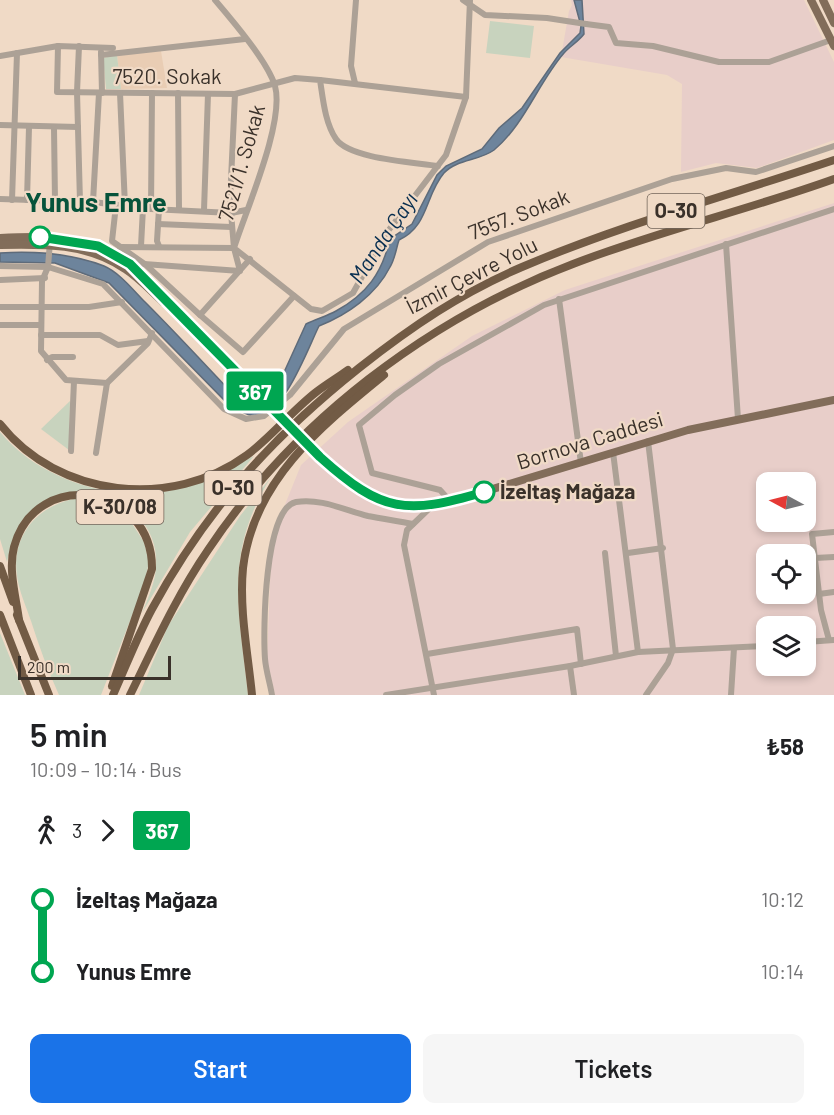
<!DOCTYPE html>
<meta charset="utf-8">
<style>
body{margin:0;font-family:Barlow,sans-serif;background:#f6f6f6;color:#202124;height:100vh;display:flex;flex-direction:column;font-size:22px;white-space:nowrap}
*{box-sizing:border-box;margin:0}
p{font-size:20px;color:#757577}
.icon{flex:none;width:33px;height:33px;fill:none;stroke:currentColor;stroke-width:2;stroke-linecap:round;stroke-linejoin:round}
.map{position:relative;height:695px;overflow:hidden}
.panel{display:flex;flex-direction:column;background:#fff;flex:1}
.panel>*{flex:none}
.badge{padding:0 12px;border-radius:4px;font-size:21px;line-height:39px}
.needle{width:39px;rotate:277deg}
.buttons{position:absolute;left:756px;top:472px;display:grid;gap:12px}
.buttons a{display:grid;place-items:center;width:60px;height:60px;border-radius:12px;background:#fff;box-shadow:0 3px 9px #0003;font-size:30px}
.scale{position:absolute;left:18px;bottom:15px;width:153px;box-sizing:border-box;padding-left:6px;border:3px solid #3a312a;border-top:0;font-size:16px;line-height:21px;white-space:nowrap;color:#3a312a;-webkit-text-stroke:4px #f0dac6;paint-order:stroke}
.map>.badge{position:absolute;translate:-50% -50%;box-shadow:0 0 0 3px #fff}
.legs{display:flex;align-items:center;gap:9px;height:66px;padding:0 30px;font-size:20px}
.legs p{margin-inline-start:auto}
.headline{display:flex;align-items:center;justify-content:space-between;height:102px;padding:0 30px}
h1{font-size:33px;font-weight:600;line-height:45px}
.action{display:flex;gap:12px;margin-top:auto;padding:12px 30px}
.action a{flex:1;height:69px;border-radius:12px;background:#1a73e8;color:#fff;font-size:24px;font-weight:600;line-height:69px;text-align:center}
.action a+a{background:#f6f6f6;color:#202124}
ul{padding:0 30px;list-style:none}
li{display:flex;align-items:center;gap:21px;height:72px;font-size:22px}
li i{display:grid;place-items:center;width:9px;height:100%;margin:0 8px;background:currentColor}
li i::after{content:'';width:15px;height:15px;margin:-8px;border:4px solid;border-radius:50%;background:#fff}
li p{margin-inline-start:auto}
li:first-child i{background:linear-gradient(#0000 50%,currentColor 0)}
li:last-child i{background:linear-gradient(currentColor 50%,#0000 0)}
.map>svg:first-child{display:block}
.built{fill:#e9cdb4}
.industrial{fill:#e8cec9;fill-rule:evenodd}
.green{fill:#c8d3be}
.water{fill:#6d849c;stroke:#5e6b7a;stroke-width:1.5}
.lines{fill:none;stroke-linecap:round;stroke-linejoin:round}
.minor{stroke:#aca196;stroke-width:6}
.major{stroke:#826d5a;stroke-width:8}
.highway{stroke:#725b45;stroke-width:8}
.minor-bridge{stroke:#aca196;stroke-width:6}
.major-bridge{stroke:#826d5a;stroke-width:8}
.line-1-casing{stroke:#fff;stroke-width:14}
.line-1{stroke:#00a651;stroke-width:9}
.stop-1-dot{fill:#fff;stroke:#00a651;stroke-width:3}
.labels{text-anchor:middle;stroke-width:4.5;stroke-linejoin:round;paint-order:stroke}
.shield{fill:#f0dac6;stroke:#716459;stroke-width:1.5}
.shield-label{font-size:20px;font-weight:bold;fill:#3a312a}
.street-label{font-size:21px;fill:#3a312a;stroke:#f0dac6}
.stop-label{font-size:21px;font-weight:bold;fill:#3a312a;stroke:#f0dac6;text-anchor:start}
.water-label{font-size:22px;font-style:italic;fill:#062d4f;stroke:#f0dac6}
.district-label{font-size:27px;font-weight:bold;fill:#06533b;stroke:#f0dac6}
</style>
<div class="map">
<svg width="834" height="695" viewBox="0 0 834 695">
<rect width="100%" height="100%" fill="#f0dac6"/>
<!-- built -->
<polygon class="built" points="161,51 167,88 121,89 117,55"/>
<!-- industrial -->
<g class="industrial">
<polygon points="571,0 804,0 834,62 834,140 757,168 716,163 681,172 682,84 667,75 561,57 569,11 572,5"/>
<path d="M 834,203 L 834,695 L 275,695 L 267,659 L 271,558 L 280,517 L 301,465 L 348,422 L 472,336 L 565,290 ZM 766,483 L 806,483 L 806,522 L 766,522 ZM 766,555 L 806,555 L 806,594 L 766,594 ZM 766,627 L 806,627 L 806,666 L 766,666 Z"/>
</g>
<!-- green -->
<g class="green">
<polygon points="490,21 534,26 530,58 486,53"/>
<polygon points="117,55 121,89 106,89 103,58"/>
<polygon points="70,401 69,450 41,429"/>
<path d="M 0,432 C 38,478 109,502 168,491 C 199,485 226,470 254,456 L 190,532 L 142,613 C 148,598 156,581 156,565 C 160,495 57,466 20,524 C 13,535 10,549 7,562 L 0,539 Z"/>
<path d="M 271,477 C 223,554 239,611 248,695 L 139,695 L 168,626 L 240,516 Z"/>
<path d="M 73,499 L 93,499 L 112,506 L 129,519 L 144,542 L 149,562 L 144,585 L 101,695 L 59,695 C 48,671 39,646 31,621 C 26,606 19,591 17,576 C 11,537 36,507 73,499 Z"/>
<polygon points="0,633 25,695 0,695"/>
</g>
<!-- water -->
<path class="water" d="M 574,0 L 582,0 L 584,34 C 578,42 570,46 564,53 C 538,83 525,124 494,150 C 479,161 457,159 444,173 C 425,195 429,226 399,240 C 396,249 395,259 390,267 C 376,295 347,315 319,326 C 308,348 284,415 257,416 C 247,416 239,410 231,407 L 109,283 L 55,263 L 0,262 L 0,253 C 34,251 71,253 104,266 C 120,273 133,290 145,302 C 179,336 211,371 244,406 L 264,407 L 276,396 L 275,392 L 306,324 C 316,319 327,316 336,311 C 367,294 382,273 390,239 L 412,224 L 437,175 L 446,166 L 482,149 L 499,128 L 522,108 L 560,53 L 580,33 L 581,26 Z"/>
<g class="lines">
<!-- minor -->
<g class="minor">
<path d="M 215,0 C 232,20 268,62 275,86 C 285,122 246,210 234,248 L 311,309 L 322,311 L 353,293 L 385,235 L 446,155 L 466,97 L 470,0"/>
<polyline points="586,24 609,27 616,43 653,46 719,62 769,62 831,40"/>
<path d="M 58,46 L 57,92 L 235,94 L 295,78 L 320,80 C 323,99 325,123 336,139 C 350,159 413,162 438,166"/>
<polyline points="79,46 77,92 80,202"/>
<polyline points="101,52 102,93"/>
<polyline points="101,55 245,39"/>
<polyline points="0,56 58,46 113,48"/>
<polyline points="320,80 466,97"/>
<polyline points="355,83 351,66 356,0"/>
<polyline points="120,93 125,206"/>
<polyline points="178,93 179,210"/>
<polyline points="0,125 78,127"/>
<polyline points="54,128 55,201"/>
<polyline points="0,199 93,202 151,209 231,213 246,210"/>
<polyline points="12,200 17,53"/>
<polyline points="27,200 29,127"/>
<polyline points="93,202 99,93"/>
<polyline points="116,205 112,241 146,265 200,315"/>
<polyline points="151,209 152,93"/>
<polyline points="159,209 157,241 159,246"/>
<polyline points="204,210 208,94"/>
<polyline points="158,224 231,227"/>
<polyline points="50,242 48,267 42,281 41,351 66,380 107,383 148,343 152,333"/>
<polyline points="726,244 738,419"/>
<polyline points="141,246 143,208"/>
<polyline points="120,247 234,248"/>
<polyline points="250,259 200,315 243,352 294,296"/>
<polyline points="144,264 240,271 234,248 230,201 235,94"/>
<polyline points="0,266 48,267 103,284 224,409 246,419 264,416 290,395 344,329 488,242 672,179 726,168 756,172 834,146"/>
<polyline points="0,280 45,278"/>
<polyline points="559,299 581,463"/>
<polyline points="0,307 89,307 122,302"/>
<polyline points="0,325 41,325"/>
<polyline points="41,335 100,335 118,345 148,341"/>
<polyline points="47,360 52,357 73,357"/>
<polyline points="71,451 74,381"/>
<polyline points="613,452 638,652"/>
<polyline points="96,453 107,383"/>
<polyline points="450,501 440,490 372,473 359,425 395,395 439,364 544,305 834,209"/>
<polyline points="433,505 407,530 404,545 434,695"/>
<polyline points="605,553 616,656"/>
<polyline points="628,553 663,548"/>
<polyline points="815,558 834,557"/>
<polyline points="819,594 834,592"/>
<polyline points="829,640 821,610 812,534 834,532"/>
<polyline points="806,642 834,640"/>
<polyline points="427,654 577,629 581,664"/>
<polyline points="570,666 574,695"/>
<path d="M 272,695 C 270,683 266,671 265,659 C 263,632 264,508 296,502 C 321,498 344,510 368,516 C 383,519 398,521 413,524"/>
<polyline points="386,695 570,666 638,652 766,646"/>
<polyline points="646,695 668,663 673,649 648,441"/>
<polyline points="731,695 734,648"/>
</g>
<!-- major -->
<g class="major">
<polyline points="811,0 834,46"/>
<polyline points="823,0 834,23"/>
<path d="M 0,238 C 37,236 79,235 113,252 C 131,262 145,278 159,291 C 192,323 224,357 255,391"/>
<path d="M 0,245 C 43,244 88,243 125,269 C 139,278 151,291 163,302"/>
<polyline points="320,457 349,483 372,497 393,505 420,507 463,498 688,430 834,400"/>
</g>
<!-- highway -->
<g class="highway">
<path d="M 0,424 C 58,498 172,510 247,455 C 271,437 291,412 315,393 C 325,385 337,378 348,370"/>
<polyline points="0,566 13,602"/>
<polyline points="0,615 31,695"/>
<polyline points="17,615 49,695"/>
<path d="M 19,620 C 16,597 8,570 14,547 C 36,466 153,485 152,569 L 112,686"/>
<path d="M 113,695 C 126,666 137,637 152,609 C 206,510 271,438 359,368 C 411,327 461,293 522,267 C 623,224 730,195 834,160"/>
<path d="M 130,695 C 154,646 177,595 208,550 C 294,421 428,319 573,264 C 658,231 748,210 834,179"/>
<path d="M 252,695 C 248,654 239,609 243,568 C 253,481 320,427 384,375"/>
</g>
<!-- minor-bridge -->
<polyline class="minor-bridge" points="463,0 485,15 547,18 586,24"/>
<!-- major-bridge -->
<polyline class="major-bridge" points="255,391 320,457"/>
</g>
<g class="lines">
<!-- line-1 casing -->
<g class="line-1-casing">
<path id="line-1" d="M 40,237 L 98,246 L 130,264 L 320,457 C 382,513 406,515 484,492"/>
</g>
<!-- line-1 -->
<use href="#line-1" class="line-1"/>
</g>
<!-- markers -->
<g class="stop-1-dot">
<circle cx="40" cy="237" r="10"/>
<circle cx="484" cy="492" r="10"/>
</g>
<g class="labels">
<!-- shield labels -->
<g class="shield">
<rect x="647.5" y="194" width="57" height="34" rx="4.5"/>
<rect x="204.5" y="471" width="57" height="34" rx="4.5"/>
<rect x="76.5" y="490" width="87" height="34" rx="4.5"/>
</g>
<g class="shield-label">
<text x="676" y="218">O-30</text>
<text x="233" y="495">O-30</text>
<text x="120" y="514">K-30/08</text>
</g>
<!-- street labels -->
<g class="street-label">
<text x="167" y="84">7520. Sokak</text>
<text transform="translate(242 163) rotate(-74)" y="7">7521/1. Sokak</text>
<text transform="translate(519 215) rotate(-21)" y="7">7557. Sokak</text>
<text transform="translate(472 276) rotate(-27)" y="7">İzmir Çevre Yolu</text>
<text transform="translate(590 441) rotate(-17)" y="7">Bornova Caddesi</text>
</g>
<!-- stop labels -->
<g class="stop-label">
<text x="500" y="499">İzeltaş Mağaza</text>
</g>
<!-- water labels -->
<g class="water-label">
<text transform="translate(383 238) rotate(-56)" y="8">Manda Çayı</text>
</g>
<!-- district labels -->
<g class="district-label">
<text x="96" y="212">Yunus Emre</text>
</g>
</g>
</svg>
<div class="buttons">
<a><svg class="needle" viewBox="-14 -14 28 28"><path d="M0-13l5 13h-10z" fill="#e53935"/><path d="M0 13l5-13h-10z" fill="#757577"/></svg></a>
<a><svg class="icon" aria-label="locate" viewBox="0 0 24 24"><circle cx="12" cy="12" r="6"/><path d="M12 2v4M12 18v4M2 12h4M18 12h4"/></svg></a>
<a><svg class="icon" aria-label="layers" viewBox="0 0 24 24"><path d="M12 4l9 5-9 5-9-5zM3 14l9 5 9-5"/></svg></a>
</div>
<div class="scale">200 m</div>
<b class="badge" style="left:255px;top:391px;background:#00a651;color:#fff">367</b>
</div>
<section class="panel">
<div class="headline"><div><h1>5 min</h1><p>10:09 – 10:14 · Bus</p></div><b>₺58</b></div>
<div class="legs"><svg class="icon" aria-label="walk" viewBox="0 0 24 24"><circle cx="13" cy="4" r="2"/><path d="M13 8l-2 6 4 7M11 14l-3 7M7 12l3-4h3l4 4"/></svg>3<svg class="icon" aria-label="forward" viewBox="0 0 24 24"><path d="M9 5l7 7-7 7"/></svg><b class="badge" style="background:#00a651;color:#fff">367</b></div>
<ul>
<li><i style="color:#00a651"></i><b>İzeltaş Mağaza</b><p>10:12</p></li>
<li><i style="color:#00a651"></i><b>Yunus Emre</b><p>10:14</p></li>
</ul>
<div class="action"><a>Start</a><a>Tickets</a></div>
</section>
